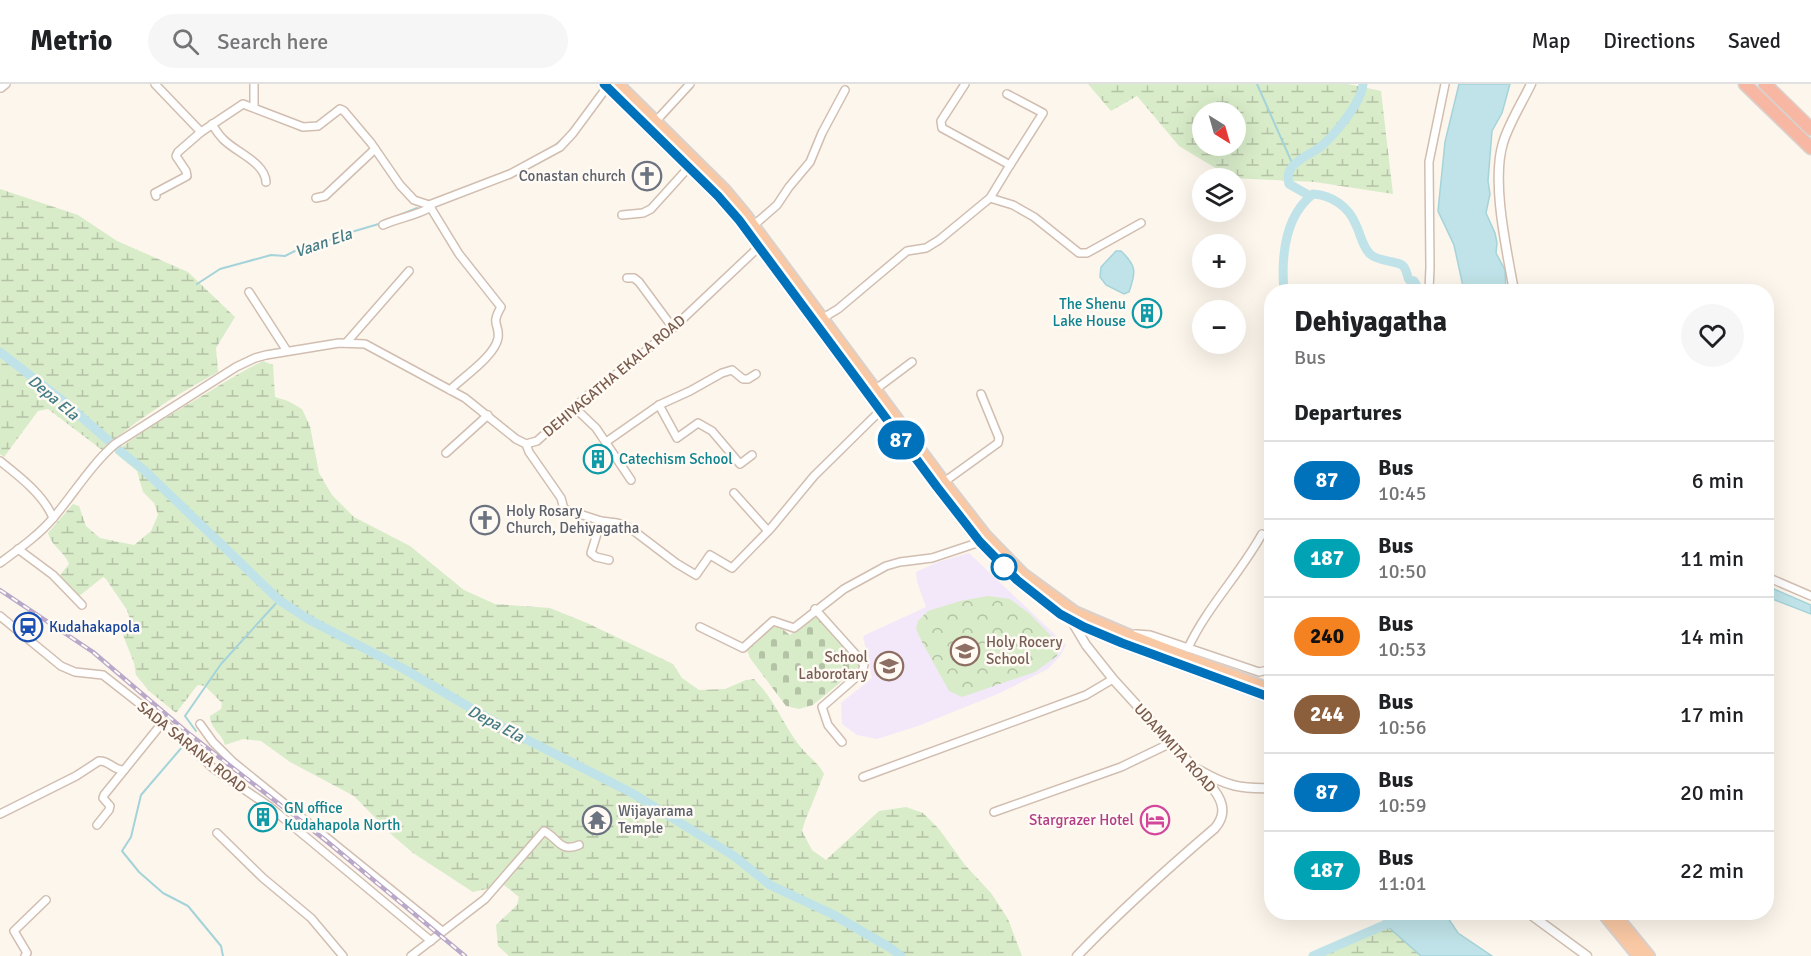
<!DOCTYPE html>
<meta charset="utf-8">
<style>
body{margin:0;font-family:Signika,sans-serif;background:#f6f6f6;color:#202124;height:100vh;display:flex;flex-direction:column;font-size:22px;white-space:nowrap}
*{box-sizing:border-box;margin:0}
p{font-size:20px;color:#757577}
.icon{flex:none;width:33px;height:33px;fill:none;stroke:currentColor;stroke-width:2;stroke-linecap:round;stroke-linejoin:round}
.map{position:relative;flex:1;overflow:hidden}
.drawer{position:absolute;left:1264px;top:200px;width:510px;height:636px;display:flex;flex-direction:column;background:#fff;border-radius:24px;box-shadow:0 6px 24px #0002}
.drawer>*{flex:none}
.badge{padding:0 12px;border-radius:20px;font-size:21px;line-height:39px}
.needle{width:39px;rotate:143deg}
.controls{position:absolute;left:1192px;top:18px;display:grid;gap:12px}
.controls a{display:grid;place-items:center;width:54px;height:54px;border-radius:50%;background:#fff;box-shadow:0 6px 24px #0002;font-size:30px}
.map>.badge{position:absolute;translate:-50% -50%;box-shadow:0 0 0 3px #fff}
h2{padding:0 30px;font-size:22px;line-height:54px}
.round{display:grid;place-items:center;flex:none;width:63px;height:63px;border-radius:32px;background:#f6f6f6}
.summary{display:flex;align-items:center;justify-content:space-between;height:102px;padding:0 30px}
h1{font-size:28px;font-weight:700;line-height:45px}
ul{padding:0;list-style:none}
li{display:flex;align-items:center;gap:18px;height:78px;padding:0 30px;border-top:2px solid #e0e0e0}
li div{flex:1}
li b{display:block;font-size:22px}
li em{font-style:normal}
li .badge{min-width:66px;font-weight:700;text-align:center}
header{display:flex;align-items:center;gap:36px;box-sizing:border-box;height:84px;padding:0 30px;background:#fff;border-bottom:2px solid #e0e0e0}
header strong{font-size:28px}
nav{display:flex;gap:33px;margin-inline-start:auto;font-size:21px}
.search{width:420px;height:54px;background:#f6f6f6;display:flex;align-items:center;gap:15px;box-sizing:border-box;padding:0 21px;border-radius:33px;color:#757577;font-size:22px}
.map>svg:first-child{display:block}
.education{fill:#f3e8fa}
.wetland{fill:url(#wetland-marsh);fill-rule:evenodd}
.cemetery{fill:url(#cemetery-stones)}
.park{fill:url(#park-crowns)}
.water{fill:#bfe3e8;stroke:#a5d3da;stroke-width:1.5}
.lines{fill:none;stroke-linecap:round;stroke-linejoin:round}
.stream{stroke:#a5d3da;stroke-width:2}
.canal{stroke:#bfe3e8;stroke-width:9}
.minor-casing{stroke:#d1beb0;stroke-width:10}
.tertiary-casing{stroke:#d1beb0;stroke-width:11}
.trunk-casing{stroke:#dad1cd;stroke-width:14}
.motorway-casing{stroke:#dad1cd;stroke-width:15}
.minor{stroke:#fff;stroke-width:7}
.tertiary{stroke:#fff;stroke-width:8}
.trunk{stroke:#f9c8a4;stroke-width:10}
.motorway{stroke:#f7b7a3;stroke-width:12}
.rail-casing{stroke:#b9a8c9;stroke-width:4.5}
.rail{stroke:#fffaf3;stroke-width:2;stroke-dasharray:7;stroke-linecap:butt}
.line-casing{stroke:#fff;stroke-width:14}
.line{stroke:#0072bc;stroke-width:9}
.stop-dot{fill:#fff;stroke:#0072bc;stroke-width:3}
.labels{text-anchor:middle;stroke-width:5;stroke-linejoin:round;paint-order:stroke}
.worship-label{font-size:15px;fill:#5b616d;stroke:#fffaf3;text-anchor:start}
.culture-label{font-size:15px;fill:#0d838f;stroke:#fffaf3;text-anchor:start}
.street-label{font-size:15px;fill:#7a5c4d;stroke:#fffaf3}
.transit-label{font-size:15px;fill:#164399;stroke:#fffaf3;text-anchor:start}
.education-label{font-size:15px;fill:#785e54;stroke:#fffaf3;text-anchor:start}
.hotel-label{font-size:15px;fill:#b23c85;stroke:#fffaf3;text-anchor:end}
.water-label{font-size:16px;font-style:italic;fill:#437c86;stroke:#fffaf3}
</style>
<header>
<strong>Metrio</strong>
<div class="search"><svg class="icon" aria-label="search" viewBox="0 0 24 24"><circle cx="10" cy="10" r="6"/><path d="M15 15l6 6"/></svg>Search here</div>
<nav><a>Map</a><a>Directions</a><a>Saved</a></nav>
</header>
<div class="map">
<svg width="1811" height="872" viewBox="0 0 1811 872">
<defs>
<pattern id="wetland-marsh" width="20" height="14" patternUnits="userSpaceOnUse" patternTransform="scale(1.5)"><rect width="20" height="14" fill="#d8ecc9"/><path d="M1 5h8M5 5V1M11 12h8M15 12V8" fill="none" stroke="#b4c2a5"/></pattern>
<pattern id="cemetery-stones" width="16" height="16" patternUnits="userSpaceOnUse" patternTransform="scale(1.5)"><rect width="16" height="16" fill="#d8ecc9"/><path d="M2 7V4a2 2 0 0 1 4 0v3zM10 15v-3a2 2 0 0 1 4 0v3z" fill="#b4c2a5"/></pattern>
<pattern id="park-crowns" width="20" height="18" patternUnits="userSpaceOnUse" patternTransform="scale(1.5)"><rect width="20" height="18" fill="#d8ecc9"/><path d="M2 6a3 3 0 1 1 6 0M12 15a3 3 0 1 1 6 0" fill="none" stroke="#b4c2a5"/></pattern>
</defs>
<rect width="100%" height="100%" fill="#fdf6ec"/>
<!-- education -->
<polygon class="education" points="969,469 1066,561 1060,572 1048,585 1000,609 918,642 877,655 857,651 842,640 841,619 872,594 863,552 926,523 917,498 916,488 938,478"/>
<!-- wetland -->
<g class="wetland">
<path d="M 1088,0 L 1348,0 L 1381,7 L 1393,110 L 1315,98 L 1232,94 L 1179,62 L 1137,12 L 1111,27 ZM 1203,28 L 1236,28 L 1236,62 L 1203,62 Z"/>
<path d="M 0,105 L 78,131 L 117,157 L 188,188 L 235,233 L 216,264 L 218,288 C 176,311 138,334 102,366 L 48,325 L 38,327 L 4,373 L 0,370 Z"/>
<path d="M 263,277 L 273,281 L 275,313 L 288,317 L 302,325 L 310,342 L 319,389 L 332,411 L 354,433 L 410,462 L 464,506 L 495,520 L 550,524 L 587,539 L 673,580 L 682,594 L 699,606 L 725,605 L 746,596 L 754,595 C 775,616 782,639 799,661 C 807,672 818,678 824,690 L 805,737 L 802,747 L 812,766 L 826,776 L 879,727 L 906,723 L 923,729 L 939,745 L 965,781 L 991,809 L 1008,835 L 1022,872 L 509,872 L 498,862 L 496,841 L 517,821 L 519,813 L 504,801 L 473,808 L 413,769 L 392,751 L 354,712 L 290,678 L 261,657 L 243,655 L 225,661 C 222,649 210,645 210,632 L 221,625 L 222,619 L 205,602 L 198,601 L 196,603 L 176,629 L 149,607 L 136,591 L 134,579 L 123,551 L 130,535 L 127,526 L 106,495 L 103,493 L 73,517 L 56,496 L 69,480 C 65,468 51,462 48,449 L 73,420 L 79,422 L 86,442 L 100,454 L 134,461 L 151,447 L 158,431 L 154,419 L 143,408 L 137,387 L 115,369 C 136,350 161,337 185,322 C 211,307 236,290 263,277 Z"/>
<polygon points="1385,840 1421,872 1319,872"/>
</g>
<!-- cemetery -->
<path class="cemetery" d="M 812,533 L 817,534 C 829,546 855,566 859,583 L 813,621 L 799,625 L 786,622 L 750,574 L 747,566 C 753,559 766,539 777,543 C 782,544 786,548 790,551 Z"/>
<!-- park -->
<polygon class="park" points="988,512 1010,515 1030,530 1059,560 1057,572 1035,588 962,613 949,607 922,558 916,545 918,537 928,527 960,517"/>
<!-- water -->
<g class="water">
<polygon points="1459,0 1510,0 1502,29 1492,47 1488,97 1490,110 1486,129 1495,149 1497,159 1496,169 1505,186 1506,207 1464,207 1454,161 1438,127 1445,58"/>
<path d="M 1116,167 L 1121,167 C 1137,182 1136,188 1129,208 L 1124,210 L 1106,201 L 1100,193 L 1101,183 Z"/>
<polygon points="1767,502 1811,521 1811,530 1767,513"/>
<polygon points="1382,828 1444,828 1458,849 1492,872 1421,872 1385,840"/>
</g>
<g class="lines">
<!-- stream -->
<g class="stream">
<polyline points="1257,0 1293,81"/>
<polyline points="552,64 570,48"/>
<polyline points="392,134 417,124"/>
<polyline points="197,200 220,185 271,171 285,172 305,162 318,162 338,152 382,139"/>
<polyline points="196,647 185,632 221,580 279,516"/>
<polyline points="183,662 141,711 131,753 122,767 139,788 163,809 188,822 221,862 223,872"/>
</g>
<!-- canal -->
<g class="canal">
<path d="M 1310,112 L 1289,100 C 1287,93 1288,88 1292,83 C 1299,74 1310,70 1319,64 C 1333,53 1362,18 1363,0"/>
<path d="M 1284,207 C 1281,172 1284,133 1313,110 C 1332,111 1349,123 1356,141 C 1361,151 1362,162 1370,170 C 1380,179 1399,176 1404,183 C 1407,187 1407,192 1409,196 L 1414,197 L 1420,207"/>
<polyline points="0,268 62,316 109,357"/>
<polyline points="119,366 144,386 279,516 308,535 404,585 510,647 632,709 734,772 770,801 832,830 889,863 901,872"/>
<polyline points="1313,872 1396,836"/>
</g>
<!-- minor casing -->
<g class="minor-casing">
<g id="minor">
<path d="M 155,0 L 201,48 L 243,20 L 303,43 L 318,42 L 340,25 L 344,27 L 371,59 L 400,101 L 414,116 L 429,121 L 459,170 L 501,223 C 490,242 500,239 498,254 C 495,272 463,293 450,306"/>
<polyline points="1,4 6,0"/>
<polyline points="1007,10 1043,29 1010,81"/>
<polyline points="254,23 254,0"/>
<polyline points="656,37 690,0"/>
<path d="M 212,40 C 215,45 219,51 223,55 C 235,68 265,78 266,98"/>
<polyline points="156,112 155,109 187,92 186,87 176,72 178,68 201,48"/>
<polyline points="316,114 325,112 375,65"/>
<polyline points="990,114 1013,121 1034,133 1079,169 1087,169 1141,139"/>
<polyline points="429,121 510,90 560,63 573,49 607,3"/>
<polyline points="622,131 643,129 651,125 689,83"/>
<path d="M 383,141 C 398,134 416,132 431,123"/>
<polyline points="754,141 777,121 789,103 810,78 822,49 845,6"/>
<polyline points="627,194 634,194 639,198 673,244"/>
<polyline points="1429,207 1430,183 1429,78 1445,0"/>
<polyline points="249,208 287,267"/>
<polyline points="823,234 838,225 907,167 926,164 939,156 990,114 1010,81 942,44 941,37 965,0"/>
<polyline points="346,259 409,187"/>
<polyline points="876,305 912,278"/>
<polyline points="659,321 677,354 698,339 712,347 740,380 752,371"/>
<polyline points="574,323 596,344 631,396"/>
<polyline points="606,358 659,321 690,307 722,289 732,286 743,295 748,295 756,290"/>
<polyline points="526,360 529,368 561,414 564,425 601,437 617,439 630,444 676,479 696,491 710,471 732,484 771,444 814,392 880,327"/>
<polyline points="446,369 488,331"/>
<path d="M 0,377 C 19,392 44,411 53,434"/>
<polyline points="944,398 998,359 999,354 981,310"/>
<polyline points="734,409 768,447"/>
<polyline points="601,437 591,469 596,473 609,476"/>
<polyline points="18,465 53,491 82,521"/>
<path d="M 0,479 C 19,465 39,451 54,433 C 75,408 91,381 115,360 L 236,283 L 255,274 L 266,271 L 339,259 L 365,260 L 465,314 L 516,355 L 526,360 L 537,357 L 596,304 L 628,282 L 673,244 L 762,160"/>
<polyline points="1767,493 1811,512"/>
<polyline points="815,525 859,574 864,581 862,588 822,623 828,641 842,658"/>
<polyline points="0,532 61,582 75,588 103,591 163,638 213,684 270,723 431,857"/>
<polyline points="700,543 743,564 773,537 794,544 844,505 886,482 900,478 932,474 980,458"/>
<polyline points="1136,550 1150,551 1259,588 1272,585"/>
<path d="M 1188,564 C 1207,523 1240,490 1262,450"/>
<polyline points="200,640 213,658 233,678 442,847"/>
<polyline points="863,693 1086,611 1113,595"/>
<polyline points="994,728 1121,683 1171,659"/>
<path d="M 0,730 L 76,692 L 99,677 C 109,676 114,687 124,686"/>
<polyline points="97,741 109,726 110,722 103,714 104,711 163,638"/>
<polyline points="217,749 263,794 311,834 343,872"/>
<polyline points="25,872 27,869 14,847 46,816"/>
<path d="M 411,872 L 485,815 L 544,747 C 558,754 560,769 579,761"/>
</g>
</g>
<!-- tertiary casing -->
<g class="tertiary-casing">
<g id="tertiary">
<path d="M 1514,207 C 1507,167 1491,98 1503,59 C 1509,39 1522,19 1531,0"/>
<path d="M 1070,534 L 1086,561 L 1113,595 L 1214,706 C 1224,719 1226,731 1215,744 C 1167,785 1121,826 1077,872"/>
<path d="M 1199,686 C 1227,702 1240,705 1272,704"/>
<polyline points="1527,828 1587,872"/>
</g>
</g>
<!-- trunk casing -->
<g class="trunk-casing">
<g id="trunk">
<polyline points="604,0 718,112 739,136 937,403 980,458 1017,496 1061,530 1084,543 1122,559 1272,614"/>
<polyline points="618,0 725,106 745,130 944,398 986,452 1023,490 1075,528 1124,549 1272,606"/>
<polyline points="1602,828 1638,872"/>
<polyline points="1613,828 1649,872"/>
</g>
</g>
<!-- motorway casing -->
<g class="motorway-casing">
<g id="motorway">
<polyline points="1745,0 1811,64"/>
<polyline points="1765,0 1811,45"/>
</g>
</g>
<!-- minor -->
<use href="#minor" class="minor"/>
<!-- tertiary -->
<use href="#tertiary" class="tertiary"/>
<!-- trunk -->
<use href="#trunk" class="trunk"/>
<!-- motorway -->
<use href="#motorway" class="motorway"/>
<!-- rail casing -->
<g class="rail-casing">
<polyline id="rail" points="0,506 93,568 188,649 324,755 465,872"/>
</g>
<!-- rail -->
<use href="#rail" class="rail"/>
</g>
<g class="lines">
<!-- line casing -->
<g class="line-casing">
<polyline id="line" points="604,0 718,112 739,136 937,403 980,458 1017,496 1060,530 1084,543 1122,559 1272,614"/>
</g>
<!-- line -->
<use href="#line" class="line"/>
</g>
<!-- icons -->
<defs>
<g id="church-ring" transform="scale(1.5)"><circle r="9.5" fill="#fffaf3" stroke="#6b7280" stroke-width="1.5"/><path d="M-1.2-6h2.4v3.5h3.3v2.4h-3.3V6h-2.4V-.1h-3.3v-2.4h3.3Z" fill="#6b7280"/></g>
<g id="building-ring" transform="scale(1.5)"><circle r="9.5" fill="#fffaf3" stroke="#0f9aa8" stroke-width="1.5"/><path d="M-4-6H4V6H1V3H-1V6H-4ZM-2.5-4.3h1.7v1.8h-1.7ZM.8-4.3h1.7v1.8H.8ZM-2.5-1h1.7V.8h-1.7ZM.8-1h1.7V.8H.8Z" fill="#0f9aa8"/></g>
<g id="station-ring" transform="scale(1.5)"><circle r="9.5" fill="#fffaf3" stroke="#1a4fb4" stroke-width="1.5"/><path d="M-3-6H3Q5-6 5-4V2Q5 4 3 4L4.5 6H3L1.5 4h-3L-3 6H-4.5L-3 4Q-5 4-5 2V-4Q-5-6-3-6ZM-3.5-4v3h7v-3ZM-3.5 1v1.5H-2V1ZM2 1v1.5H3.5V1Z" fill="#1a4fb4"/></g>
<g id="school-ring" transform="scale(1.5)"><circle r="9.5" fill="#fffaf3" stroke="#8d6e63" stroke-width="1.5"/><path d="M0-5L7-2L0 1L-7-2ZM-4 1L0 2.5L4 1V4Q0 6-4 4Z" fill="#8d6e63"/></g>
<g id="temple-ring" transform="scale(1.5)"><circle r="9.5" fill="#fffaf3" stroke="#6b7280" stroke-width="1.5"/><path d="M0-6L5-2H3V0L6.5 2.5H4V6H1.5V3h-3V6H-4V2.5H-6.5L-3 0V-2H-5Z" fill="#6b7280"/></g>
<g id="hotel-ring" transform="scale(1.5)"><circle r="9.5" fill="#fffaf3" stroke="#d1479c" stroke-width="1.5"/><path d="M-6-4.5h1.5V1H6V5H4.5V3h-9V5H-6ZM-4 0a1.8 1.8 0 1 1 3.6 0ZM.5 0V-2.5h3Q6-2.5 6 0Z" fill="#d1479c"/></g>
</defs>
<g fill-rule="evenodd">
<use href="#church-ring" x="647" y="92"/>
<use href="#building-ring" x="1147" y="229"/>
<use href="#building-ring" x="598" y="375"/>
<use href="#church-ring" x="485" y="436"/>
<use href="#station-ring" x="28" y="543"/>
<use href="#school-ring" x="965" y="567"/>
<use href="#school-ring" x="889" y="582"/>
<use href="#building-ring" x="263" y="733"/>
<use href="#temple-ring" x="597" y="736"/>
<use href="#hotel-ring" x="1155" y="736"/>
</g>
<!-- markers -->
<circle class="stop-dot" cx="1004" cy="483" r="12"/>
<g class="labels">
<!-- worship labels -->
<g class="worship-label">
<text x="626" y="97" text-anchor="end">Conastan church</text>
<text x="506" y="432">Holy Rosary<tspan x="506" dy="17">Church, Dehiyagatha</tspan></text>
<text x="618" y="732">Wijayarama<tspan x="618" dy="17">Temple</tspan></text>
</g>
<!-- culture labels -->
<g class="culture-label">
<text x="1126" y="225" text-anchor="end">The Shenu<tspan x="1126" dy="17">Lake House</tspan></text>
<text x="619" y="380">Catechism School</text>
<text x="284" y="729">GN office<tspan x="284" dy="17">Kudahapola North</tspan></text>
</g>
<!-- street labels -->
<g class="street-label">
<text transform="translate(614 292) rotate(-40)" y="5">DEHIYAGATHA EKALA ROAD</text>
<text transform="translate(192 663) rotate(39)" y="5">SADA SARANA ROAD</text>
<text transform="translate(1175 664) rotate(48)" y="5">UDAMMITA ROAD</text>
</g>
<!-- transit labels -->
<g class="transit-label">
<text x="49" y="548">Kudahakapola</text>
</g>
<!-- education labels -->
<g class="education-label">
<text x="986" y="563">Holy Rocery<tspan x="986" dy="17">School</tspan></text>
<text x="868" y="578" text-anchor="end">School<tspan x="868" dy="17">Laborotary</tspan></text>
</g>
<!-- hotel labels -->
<g class="hotel-label">
<text x="1134" y="741">Stargrazer Hotel</text>
</g>
<!-- water labels -->
<g class="water-label">
<text transform="translate(323 158) rotate(-19)" y="6">Vaan Ela</text>
<text transform="translate(54 313) rotate(40)" y="6">Depa Ela</text>
<text transform="translate(496 639) rotate(28)" y="6">Depa Ela</text>
</g>
</g>
</svg>
<div class="controls">
<a><svg class="needle" viewBox="-14 -14 28 28"><path d="M0-13l5 13h-10z" fill="#e53935"/><path d="M0 13l5-13h-10z" fill="#757577"/></svg></a>
<a><svg class="icon" aria-label="layers" viewBox="0 0 24 24"><path d="M12 4l9 5-9 5-9-5zM3 14l9 5 9-5"/></svg></a>
<a>+</a>
<a>−</a>
</div>
<b class="badge" style="left:901px;top:356px;background:#0072bc;color:#fff">87</b>
<section class="drawer">
<div class="summary"><div><h1>Dehiyagatha</h1><p>Bus</p></div><a class="round"><svg class="icon" aria-label="heart" viewBox="0 0 24 24"><path d="M12 20l-8-8c-3-5 5-10 8-4 3-6 11-1 8 4z"/></svg></a></div>
<h2>Departures</h2>
<ul>
<li><span class="badge" style="background:#0072bc;color:#fff">87</span><div><b>Bus</b><p>10:45</p></div><em>6 min</em></li>
<li><span class="badge" style="background:#00a3b4;color:#fff">187</span><div><b>Bus</b><p>10:50</p></div><em>11 min</em></li>
<li><span class="badge" style="background:#f58220;color:#111">240</span><div><b>Bus</b><p>10:53</p></div><em>14 min</em></li>
<li><span class="badge" style="background:#8b5e3c;color:#fff">244</span><div><b>Bus</b><p>10:56</p></div><em>17 min</em></li>
<li><span class="badge" style="background:#0072bc;color:#fff">87</span><div><b>Bus</b><p>10:59</p></div><em>20 min</em></li>
<li><span class="badge" style="background:#00a3b4;color:#fff">187</span><div><b>Bus</b><p>11:01</p></div><em>22 min</em></li>
</ul>
</section>
</div>
